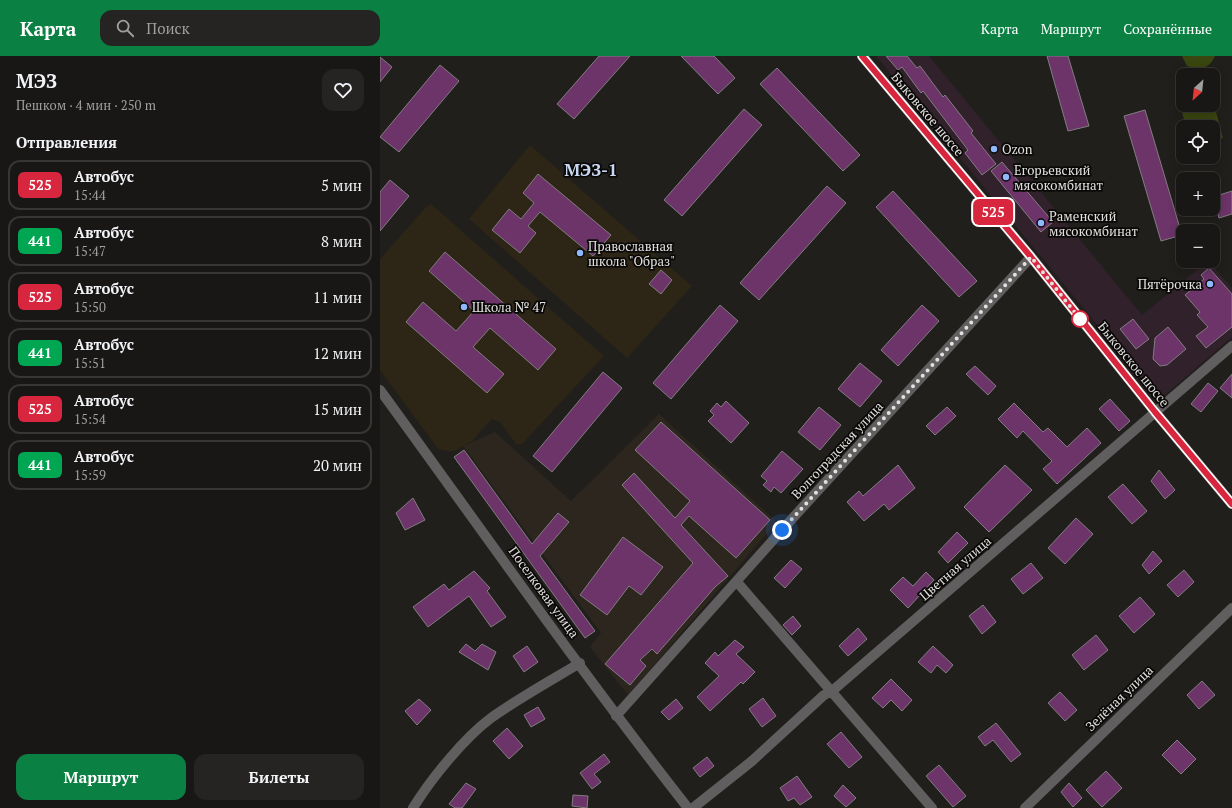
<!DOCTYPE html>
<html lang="ru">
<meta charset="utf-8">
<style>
body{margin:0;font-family:"PT Serif",serif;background:#262422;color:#f1f3f6;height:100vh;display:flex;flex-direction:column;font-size:15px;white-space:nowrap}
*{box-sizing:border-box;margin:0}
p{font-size:13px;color:#9f9fa0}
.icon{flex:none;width:22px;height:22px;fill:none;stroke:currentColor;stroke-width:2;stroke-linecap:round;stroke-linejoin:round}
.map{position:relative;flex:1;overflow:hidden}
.side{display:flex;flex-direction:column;background:#191715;width:380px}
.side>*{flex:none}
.badge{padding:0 8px;border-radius:6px;font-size:14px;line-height:26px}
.needle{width:26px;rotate:207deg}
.buttons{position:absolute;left:796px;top:12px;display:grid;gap:8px}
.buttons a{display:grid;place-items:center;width:44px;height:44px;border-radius:8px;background:#191715;box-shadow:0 2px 10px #0003,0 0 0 1px #373634;font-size:20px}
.you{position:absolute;width:20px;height:20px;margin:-10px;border:3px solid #fff;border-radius:50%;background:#1a73e8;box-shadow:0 0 0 6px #1a73e833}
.map>.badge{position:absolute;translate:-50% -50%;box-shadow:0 0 0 2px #fff}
h2{padding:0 16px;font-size:15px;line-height:36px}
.round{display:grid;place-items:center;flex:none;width:42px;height:42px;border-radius:12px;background:#262422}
.overview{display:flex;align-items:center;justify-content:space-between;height:68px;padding:0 16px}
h1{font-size:19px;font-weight:700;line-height:30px}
.primary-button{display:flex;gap:8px;margin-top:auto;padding:8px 16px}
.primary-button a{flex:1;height:46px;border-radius:12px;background:#0b8043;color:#fff;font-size:16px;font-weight:700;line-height:46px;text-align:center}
.primary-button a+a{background:#262422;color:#f1f3f6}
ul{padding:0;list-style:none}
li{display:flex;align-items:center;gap:12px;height:50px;margin:0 8px 6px;padding:0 8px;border:2px solid #373634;border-radius:12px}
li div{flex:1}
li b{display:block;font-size:15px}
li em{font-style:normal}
li .badge{min-width:44px;font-weight:700;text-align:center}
header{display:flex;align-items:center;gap:24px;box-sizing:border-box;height:56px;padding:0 20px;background:#0b8043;color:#fff}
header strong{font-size:19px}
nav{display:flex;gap:22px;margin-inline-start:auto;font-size:14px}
.search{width:280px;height:36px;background:#262422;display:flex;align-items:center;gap:10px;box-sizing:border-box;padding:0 14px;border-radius:12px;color:#9f9fa0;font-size:15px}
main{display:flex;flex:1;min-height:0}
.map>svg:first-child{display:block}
.commercial{fill:#30212b}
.built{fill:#2d261e}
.education{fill:#2d2515}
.green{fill:#3a460f}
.building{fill:#6c3468;stroke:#817d81}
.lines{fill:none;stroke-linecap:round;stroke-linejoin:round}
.minor{stroke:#605e5e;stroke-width:10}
.major{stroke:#a29d9e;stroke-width:10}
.line-casing{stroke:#fff;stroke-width:9}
.line{stroke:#d7263d;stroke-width:6}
.walk{stroke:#e3e1df;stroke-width:4;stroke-dasharray:0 7.2}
.poi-dot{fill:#8fb8fd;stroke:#0a0908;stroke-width:1.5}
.stop-dot{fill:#fff;stroke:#d7263d;stroke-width:2}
.labels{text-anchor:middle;stroke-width:3.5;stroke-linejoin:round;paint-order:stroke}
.street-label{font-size:13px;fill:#e3e1df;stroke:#0a0908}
.poi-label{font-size:13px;fill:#e3e1df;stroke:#0a0908;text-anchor:start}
.district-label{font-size:17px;font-weight:bold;fill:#c8d8f2;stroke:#0a0908}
</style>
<header>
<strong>Карта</strong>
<div class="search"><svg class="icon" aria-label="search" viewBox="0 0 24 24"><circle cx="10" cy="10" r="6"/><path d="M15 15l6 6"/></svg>Поиск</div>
<nav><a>Карта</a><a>Маршрут</a><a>Сохранённые</a></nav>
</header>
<main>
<section class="side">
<div class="overview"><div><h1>МЭЗ</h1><p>Пешком · 4 мин · 250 m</p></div><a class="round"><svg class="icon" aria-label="heart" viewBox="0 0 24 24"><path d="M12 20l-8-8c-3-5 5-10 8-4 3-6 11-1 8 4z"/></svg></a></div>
<h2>Отправления</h2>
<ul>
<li><span class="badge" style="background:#d7263d;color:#fff">525</span><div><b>Автобус</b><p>15:44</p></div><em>5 мин</em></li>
<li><span class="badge" style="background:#00a651;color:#fff">441</span><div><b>Автобус</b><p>15:47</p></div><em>8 мин</em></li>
<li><span class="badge" style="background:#d7263d;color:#fff">525</span><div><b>Автобус</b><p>15:50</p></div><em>11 мин</em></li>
<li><span class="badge" style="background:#00a651;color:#fff">441</span><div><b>Автобус</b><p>15:51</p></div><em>12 мин</em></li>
<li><span class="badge" style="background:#d7263d;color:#fff">525</span><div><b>Автобус</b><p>15:54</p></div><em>15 мин</em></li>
<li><span class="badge" style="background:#00a651;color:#fff">441</span><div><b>Автобус</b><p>15:59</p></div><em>20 мин</em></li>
</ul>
<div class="primary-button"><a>Маршрут</a><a>Билеты</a></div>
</section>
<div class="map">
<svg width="852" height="752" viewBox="0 0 852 752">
<rect width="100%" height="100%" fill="#211f1c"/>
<!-- commercial -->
<polygon class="commercial" points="496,0 549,0 762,259 828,205 852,232 852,281 779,344"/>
<!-- built -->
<polygon class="built" points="279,358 397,466 248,639 210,591 221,577 83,390 115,376 191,445"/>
<!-- education -->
<g class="education">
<polygon points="150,89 312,230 247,302 89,163"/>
<polygon points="51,148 224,300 142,388 136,388 121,367 112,363 92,385 73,396 58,393 0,314 0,203 46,151"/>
</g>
<!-- green -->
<g class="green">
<path d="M 802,0 L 835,0 C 829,13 820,15 807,10 Z"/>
<polygon points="834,48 843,82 833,85 833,71 806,71 802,56"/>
</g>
<!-- building -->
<g class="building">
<polygon points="219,0 250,0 194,63 177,48"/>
<polygon points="301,0 334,0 355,22 338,38"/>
<polygon points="506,0 527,0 537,12 540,10 563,41 565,39 593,75 591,77 616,108 602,119 585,97 588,94 543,35 541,37 522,11 518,14"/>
<polygon points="667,0 688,0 709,70 688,75"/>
<polygon points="0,1 12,11 0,26"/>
<polygon points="60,9 79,25 19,96 0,81"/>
<polygon points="397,12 480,99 463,115 380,28"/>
<polygon points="364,53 382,69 302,160 284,144"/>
<polygon points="765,54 802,179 781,185 744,60"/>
<polygon points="622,106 673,166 661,176 611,115"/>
<polygon points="158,118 231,179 213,200 160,156 148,170 156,177 140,197 112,174 129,153 141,163 154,147 143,137"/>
<polygon points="10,124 29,140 0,175 0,136"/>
<polygon points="447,130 466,147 379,244 360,227"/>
<polygon points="513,135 597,225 579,241 496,151"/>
<polygon points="852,135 852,158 839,162 833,141"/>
<polygon points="65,196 176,293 158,314 110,272 93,291 124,318 107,337 26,266 43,246 76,275 94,255 49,215"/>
<polygon points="829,212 852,238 852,271 826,292 816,280 828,271 817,259 820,256 805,239 824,223 821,219"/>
<polygon points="281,214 292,224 281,238 269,228"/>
<polygon points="340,249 358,265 291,343 273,327"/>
<polygon points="542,249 559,265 518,310 501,294"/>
<polygon points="753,263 769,283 756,293 740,273"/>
<polygon points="788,271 806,293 787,309 780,310 773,303 775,282"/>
<polygon points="480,307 502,325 480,351 458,333"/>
<polygon points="595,310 616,330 608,339 586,318"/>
<polygon points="223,316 242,332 172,416 153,400"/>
<polygon points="852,318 852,342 840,332"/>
<polygon points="828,327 838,335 821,356 811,348"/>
<polygon points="730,343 750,365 739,375 719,353"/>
<polygon points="346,345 369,367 351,387 328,365 334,359 330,355 337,347 341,351"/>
<polygon points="634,347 663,376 668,372 687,391 707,372 721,387 677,428 663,413 672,405 643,375 637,382 618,363"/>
<polygon points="439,351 461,369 440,394 418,376"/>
<polygon points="567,351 576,360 555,379 546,370"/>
<polygon points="281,366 390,464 356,502 309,460 301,469 348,520 335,531 277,598 272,593 260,604 266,610 250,629 225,608 313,507 242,429 254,417 295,462 310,445 255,394"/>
<polygon points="84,394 152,488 178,457 189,466 160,500 215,575 205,582 74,401"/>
<polygon points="402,395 423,413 401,437 394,431 391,436 383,429 387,425 381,420"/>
<polygon points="518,409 535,432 509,454 504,448 484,465 467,446 479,435 483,440"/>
<polygon points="625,409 652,434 609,476 584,451"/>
<polygon points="779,414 795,434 785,443 771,425"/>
<polygon points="743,428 767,455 752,468 728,441"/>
<polygon points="33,442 45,464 25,474 16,457"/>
<polygon points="696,462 713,478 685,508 668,492"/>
<polygon points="577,476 588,487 568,507 558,496"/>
<polygon points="243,481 283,511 261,539 249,530 227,559 200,539"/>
<polygon points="773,495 782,505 769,518 762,509"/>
<polygon points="411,504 422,513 405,532 394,522"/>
<polygon points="651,507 663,522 643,538 631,523"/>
<polygon points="804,514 814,526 798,541 787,529"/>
<polygon points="94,515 110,532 107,535 126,561 111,571 89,540 48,571 33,551 64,528 69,534"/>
<polygon points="546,516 554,524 528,552 510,534 523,521 533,530"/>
<polygon points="760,541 775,558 754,577 739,560"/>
<polygon points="603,549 616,566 602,578 589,560"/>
<polygon points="413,560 421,570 412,579 403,569"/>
<polygon points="478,572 487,583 468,600 459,590"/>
<polygon points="716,579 728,594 704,614 692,599"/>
<polygon points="355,584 364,591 356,598 375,616 363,628 361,626 330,655 317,641 339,620 325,607 335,596 338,600"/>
<polygon points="86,588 95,595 102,588 116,596 108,614 79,596"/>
<polygon points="147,590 158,606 144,616 133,600"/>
<polygon points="553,590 573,609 566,617 557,609 551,617 538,606"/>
<polygon points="511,623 532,644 522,655 511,644 503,652 492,642"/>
<polygon points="822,625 835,639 819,653 807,639"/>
<polygon points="680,636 697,654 685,665 668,647"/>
<polygon points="383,642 396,660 382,671 369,653"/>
<polygon points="39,643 51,654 37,669 25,655"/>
<polygon points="296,643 303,652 289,664 281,656"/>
<polygon points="158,651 165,663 151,671 144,659"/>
<polygon points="616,667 641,698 631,706 613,684 605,690 598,681"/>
<polygon points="127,672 143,690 129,703 113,685"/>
<polygon points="461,676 482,701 469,712 447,688"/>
<polygon points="797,684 816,703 801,718 782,699"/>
<polygon points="224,698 230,706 214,718 221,726 212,733 200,717"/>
<polygon points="327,701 334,710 320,721 313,712"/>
<polygon points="559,709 586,740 573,751 546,720"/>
<polygon points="726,715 742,732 722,751 706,734"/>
<polygon points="417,720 432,741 420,749 414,742 408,745 400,732"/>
<polygon points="86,727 96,733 82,752 75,752 69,748"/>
<polygon points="689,727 702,742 693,751 681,736"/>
<polygon points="463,729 476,742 466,751 454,740"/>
<polygon points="193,739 208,740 207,752 192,750"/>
</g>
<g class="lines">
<!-- minor -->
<g class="minor">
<path d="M 0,334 C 102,474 201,616 308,752"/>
<polyline points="357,526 552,752"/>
<polyline points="236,660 411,464 651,201"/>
<path d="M 33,752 C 51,723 84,682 111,662 C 139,642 170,625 200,607"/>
<polyline points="313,752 372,705 444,639 451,636 852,290"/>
<polyline points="645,752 852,552"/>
</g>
<!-- major -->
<polyline class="major" points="482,0 651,201 775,356 852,448"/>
</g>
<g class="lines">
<!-- line casing -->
<g class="line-casing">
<polyline id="line" points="482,0 651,201 775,356 852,448"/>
</g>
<!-- line -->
<use href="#line" class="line"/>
<!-- walk -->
<polyline class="walk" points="402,474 651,201 700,263"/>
</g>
<!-- markers -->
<g class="poi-dot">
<circle cx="614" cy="93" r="4"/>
<circle cx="626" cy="121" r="4"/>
<circle cx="661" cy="167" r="4"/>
<circle cx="200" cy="197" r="4"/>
<circle cx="830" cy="228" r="4"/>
<circle cx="84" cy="251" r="4"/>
</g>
<circle class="stop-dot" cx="700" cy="263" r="8"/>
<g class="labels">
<!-- street labels -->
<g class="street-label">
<text transform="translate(548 58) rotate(50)" y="5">Быковское шоссе</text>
<text transform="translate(754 308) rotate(51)" y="5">Быковское шоссе</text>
<text transform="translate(457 394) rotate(-47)" y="5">Волгоградская улица</text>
<text transform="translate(575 512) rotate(-41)" y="5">Цветная улица</text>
<text transform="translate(164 536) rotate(54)" y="5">Поселковая улица</text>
<text transform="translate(739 642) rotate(-44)" y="5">Зелёная улица</text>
</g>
<!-- poi labels -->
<g class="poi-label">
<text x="622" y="98">Ozon</text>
<text x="634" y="119">Егорьевский<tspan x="634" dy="15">мясокомбинат</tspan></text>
<text x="669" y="165">Раменский<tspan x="669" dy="15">мясокомбинат</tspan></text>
<text x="208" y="195">Православная<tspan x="208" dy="15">школа "Образ"</tspan></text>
<text x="822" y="233" text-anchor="end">Пятёрочка</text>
<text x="92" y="256">Школа № 47</text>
</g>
<!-- district labels -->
<g class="district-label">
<text x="211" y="120">МЭЗ-1</text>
</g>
</g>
</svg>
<div class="buttons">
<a><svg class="needle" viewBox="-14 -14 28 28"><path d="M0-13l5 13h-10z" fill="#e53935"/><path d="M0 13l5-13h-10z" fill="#9f9fa0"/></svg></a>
<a><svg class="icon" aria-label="locate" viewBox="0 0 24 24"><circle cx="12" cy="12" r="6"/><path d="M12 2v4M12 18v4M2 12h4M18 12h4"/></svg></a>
<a>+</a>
<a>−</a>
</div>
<div class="you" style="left:402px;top:474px"></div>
<b class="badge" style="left:613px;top:156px;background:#d7263d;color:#fff">525</b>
</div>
</main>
